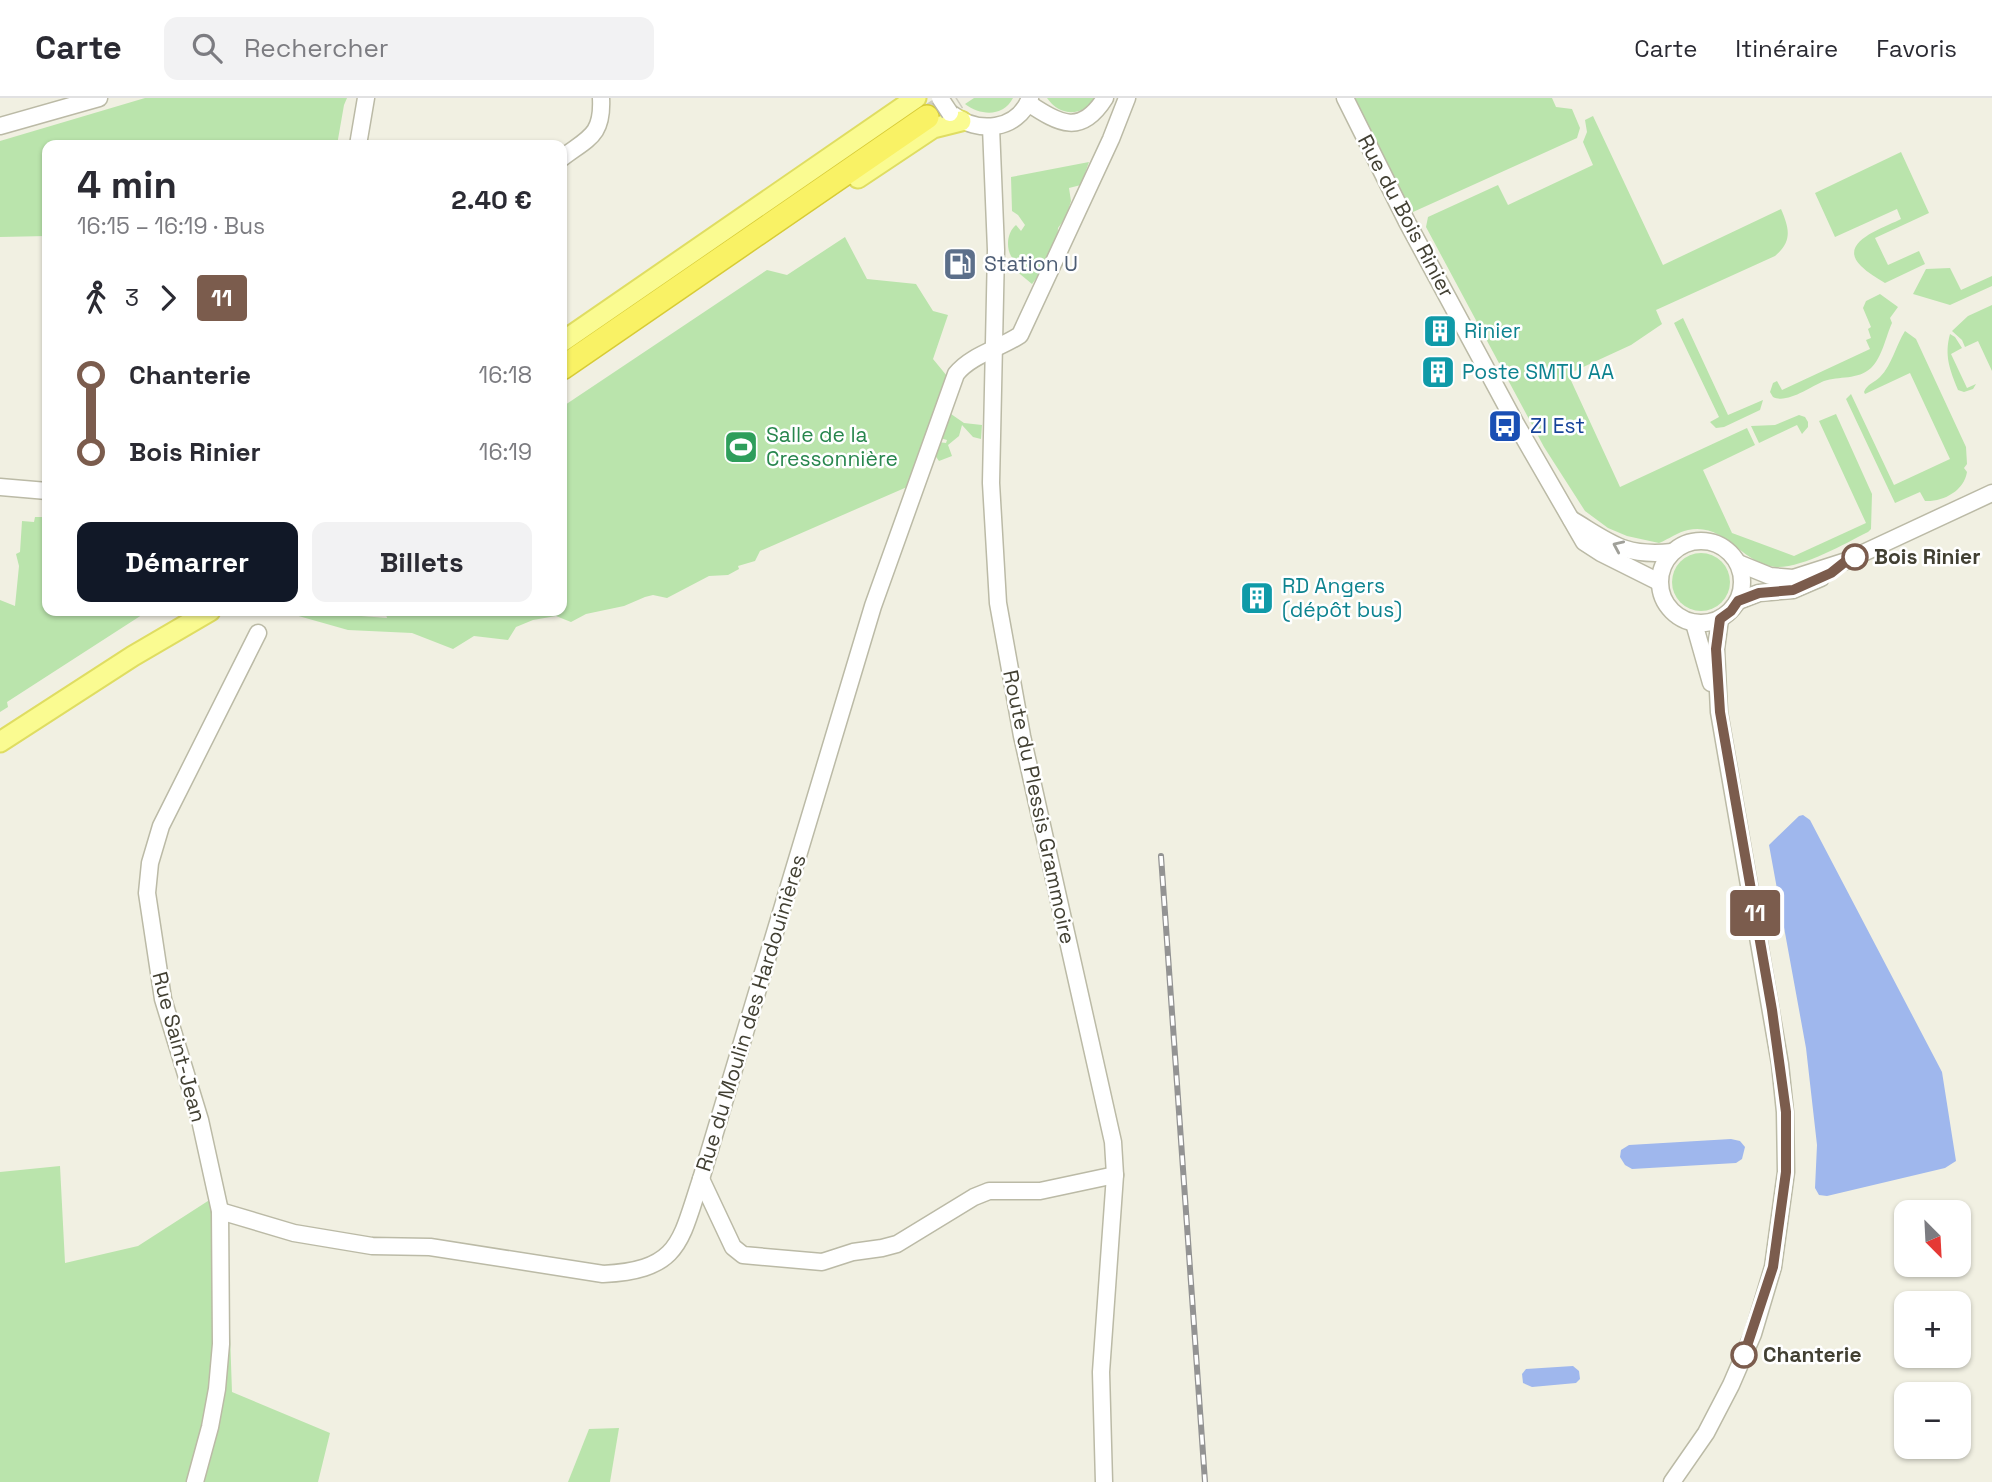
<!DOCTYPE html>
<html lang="fr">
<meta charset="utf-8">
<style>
body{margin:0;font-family:"Space Grotesk",sans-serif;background:#f2f2f3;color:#2b2b33;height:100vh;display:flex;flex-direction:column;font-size:26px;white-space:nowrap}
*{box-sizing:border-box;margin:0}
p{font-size:23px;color:#7c7c81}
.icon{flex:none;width:38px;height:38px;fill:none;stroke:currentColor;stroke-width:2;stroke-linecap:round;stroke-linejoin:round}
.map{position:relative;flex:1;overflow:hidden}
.side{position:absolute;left:42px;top:42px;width:525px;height:476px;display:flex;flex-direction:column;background:#fff;border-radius:14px;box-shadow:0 2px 5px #0004}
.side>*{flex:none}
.badge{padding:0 14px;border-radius:5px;font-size:24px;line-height:46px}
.needle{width:46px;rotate:156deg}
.tools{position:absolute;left:1894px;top:1102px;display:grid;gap:14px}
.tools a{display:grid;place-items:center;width:77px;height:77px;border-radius:14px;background:#fff;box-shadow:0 2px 5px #0004;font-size:35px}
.map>.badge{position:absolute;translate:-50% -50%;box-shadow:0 0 0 4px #fff}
.legs{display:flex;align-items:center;gap:10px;height:77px;padding:0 35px;font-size:23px}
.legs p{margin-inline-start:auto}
.overview{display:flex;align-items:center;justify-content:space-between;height:119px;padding:0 35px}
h1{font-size:38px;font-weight:600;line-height:52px}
.primary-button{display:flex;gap:14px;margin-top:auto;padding:14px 35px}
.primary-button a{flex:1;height:80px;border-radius:14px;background:#111827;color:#fff;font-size:28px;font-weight:600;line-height:80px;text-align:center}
.primary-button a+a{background:#f2f2f3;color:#2b2b33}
ul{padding:0 35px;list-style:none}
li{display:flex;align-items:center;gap:24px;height:77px;font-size:26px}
li i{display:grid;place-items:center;width:10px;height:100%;margin:0 9px;background:currentColor}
li i::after{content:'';width:18px;height:18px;margin:-9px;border:5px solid;border-radius:50%;background:#fff}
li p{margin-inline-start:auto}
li:first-child i{background:linear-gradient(#0000 50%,currentColor 0)}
li:last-child i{background:linear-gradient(currentColor 50%,#0000 0)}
header{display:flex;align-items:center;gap:42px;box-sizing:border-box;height:98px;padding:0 35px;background:#fff;border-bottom:2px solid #e1e1e2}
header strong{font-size:33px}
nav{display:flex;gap:38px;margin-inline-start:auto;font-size:24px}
.search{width:490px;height:63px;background:#f2f2f3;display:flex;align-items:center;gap:18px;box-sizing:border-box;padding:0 24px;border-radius:14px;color:#7c7c81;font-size:26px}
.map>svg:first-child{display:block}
.green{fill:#bae4ac}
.water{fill:#9fb7ed}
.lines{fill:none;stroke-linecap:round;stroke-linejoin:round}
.highway-tunnel{stroke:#cecdbf;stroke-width:23;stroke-dasharray:23 11;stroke-linecap:butt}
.minor-casing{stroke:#bbbaa6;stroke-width:19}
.major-casing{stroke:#dfdd62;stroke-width:23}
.highway-casing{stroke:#d7cb36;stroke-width:26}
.minor{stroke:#fff;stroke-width:16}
.major{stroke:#fafb91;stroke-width:19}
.highway{stroke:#f9f265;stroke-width:23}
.rail-casing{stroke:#939393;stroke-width:6}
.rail{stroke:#fff;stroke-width:3.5;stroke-dasharray:10;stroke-linecap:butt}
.minor-bridge-casing{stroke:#bbbaa6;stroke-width:19;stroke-linecap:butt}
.minor-bridge{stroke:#fff;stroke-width:16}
.oneway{stroke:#a0a099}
.line-1-casing{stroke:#fff;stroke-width:16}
.line-1{stroke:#7b5c4d;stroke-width:10}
.stop-1-dot{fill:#fff;stroke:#7b5c4d;stroke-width:3.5}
.labels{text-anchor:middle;stroke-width:5;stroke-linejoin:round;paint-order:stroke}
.street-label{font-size:21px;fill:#424033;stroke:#fff}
.service-label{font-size:21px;fill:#4e5e75;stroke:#fff;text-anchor:start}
.culture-label{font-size:21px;fill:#0d838f;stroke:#fff;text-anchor:start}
.transit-label{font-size:21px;fill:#164399;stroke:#fff;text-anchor:start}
.leisure-label{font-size:21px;fill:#27864d;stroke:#fff;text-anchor:start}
.stop-label{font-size:21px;font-weight:bold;fill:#424033;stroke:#fff;text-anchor:start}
</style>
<header>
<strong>Carte</strong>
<div class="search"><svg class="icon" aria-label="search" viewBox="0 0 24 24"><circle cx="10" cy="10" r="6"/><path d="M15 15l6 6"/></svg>Rechercher</div>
<nav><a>Carte</a><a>Itinéraire</a><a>Favoris</a></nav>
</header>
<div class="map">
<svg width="1992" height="1384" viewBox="0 0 1992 1384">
<rect width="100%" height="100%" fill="#f1f0e2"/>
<!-- green -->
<g class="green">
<polygon points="145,0 347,0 344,7 337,47 47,47 47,138 0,139 0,43"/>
<path d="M 974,0 L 1013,0 C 1003,19 981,18 965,6 Z"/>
<path d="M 1047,0 L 1095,0 C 1083,19 1060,19 1047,0 Z"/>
<polygon points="1355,0 1552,0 1556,9 1572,11 1580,30 1577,40 1413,114 1409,113 1403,104"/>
<path d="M 1593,18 L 1663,167 L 1781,111 C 1789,130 1793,143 1775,158 L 1656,212 L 1662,226 L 1631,247 L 1568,276 L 1620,389 L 1747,330 L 1755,347 L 1703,372 L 1732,435 L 1794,458 L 1866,425 L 1819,323 L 1836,316 L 1872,396 L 1871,431 L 1868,434 C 1844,446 1803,470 1776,469 C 1742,467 1726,424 1688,432 C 1678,434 1669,441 1659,445 L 1627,438 L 1608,430 L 1585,413 L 1544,349 L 1426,129 L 1428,119 L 1498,87 L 1508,107 L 1593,67 L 1583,44 L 1587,34 L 1585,22 Z"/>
<path d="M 1901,54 L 1929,115 L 1875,140 L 1888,167 L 1919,153 L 1925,166 L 1885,185 C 1877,180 1868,175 1861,168 C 1836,144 1886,129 1901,121 L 1897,111 L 1835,139 L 1815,95 Z"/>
<path d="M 1089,64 L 1081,87 L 1069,90 L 1071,103 L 1066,119 L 1058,130 L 1057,146 L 1045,161 L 1044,170 L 1032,186 L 1015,172 L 1015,163 C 1005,154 1006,135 1016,127 L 1021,133 L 1025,127 L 1018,117 L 1012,113 L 1011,79 Z"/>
<polygon points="845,139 867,181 916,186 933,213 948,217 933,261 947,278 907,389 760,453 755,463 738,468 739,471 728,477 709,478 667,500 653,497 645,499 624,508 586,516 571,524 556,518 533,522 516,529 508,542 474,538 453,551 412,535 348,532 295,517 296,513 339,513 361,518 387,520 385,513 562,513 562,309 767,172 787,177"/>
<polygon points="1950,170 1961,192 1992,178 1992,188 1950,207 1913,196 1926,171"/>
<path d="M 1880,196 L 1898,209 L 1890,220 L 1892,225 C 1886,238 1882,260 1871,270 C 1858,282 1839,278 1824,283 C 1810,289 1787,306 1773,299 L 1770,294 L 1773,285 L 1777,283 L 1782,292 L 1870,251 L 1866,242 L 1871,240 L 1868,231 L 1871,229 L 1863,210 L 1866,203 Z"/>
<polygon points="1992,207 1992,273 1978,243 1965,249 1962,242 1952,233 1968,218"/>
<polygon points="1683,220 1728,317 1763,302 1760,312 1724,329 1716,330 1710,324 1719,319 1674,225"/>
<path d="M 1905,233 L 1916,241 L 1966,349 L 1967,366 L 1964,370 L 1967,374 C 1964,393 1943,404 1925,403 L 1920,394 L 1895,405 L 1846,301 L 1851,296 L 1894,387 L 1950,361 L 1910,275 L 1865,296 L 1864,294 C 1867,286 1874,285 1880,279 C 1892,267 1896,247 1905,233 Z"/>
<path d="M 1950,236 L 1955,239 L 1962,250 L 1951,256 L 1967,290 L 1976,286 L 1973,291 L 1964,294 L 1958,292 C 1950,272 1944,258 1950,236 Z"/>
<polygon points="951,316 964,325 982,327 981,341 973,339 962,327 959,338 948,347 952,358 939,363 932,353 938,344 946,345 947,342 940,340 940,334"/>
<polygon points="1799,317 1805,319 1808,324 1808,329 1802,336 1797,327 1759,345 1751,328 1775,327"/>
<polygon points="35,419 47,419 47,513 148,513 7,604 8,609 0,614 0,502 15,508 19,468 16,456 20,454 22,423 34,424"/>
<circle cx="1701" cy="484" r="29"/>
<polygon points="60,1068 65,1165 138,1148 225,1092 232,1294 330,1335 318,1384 0,1384 0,1074"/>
<polygon points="619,1330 610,1384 568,1384 589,1331"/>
</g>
<!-- water -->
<g class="water">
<polygon points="1803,717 1810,722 1942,974 1956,1063 1945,1070 1827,1098 1819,1097 1815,1090 1817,1047 1806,950 1769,747 1799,718"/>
<polygon points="1731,1041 1740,1043 1745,1049 1742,1061 1736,1065 1632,1071 1625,1067 1620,1059 1621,1052 1629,1047"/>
<polygon points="1573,1268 1579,1273 1580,1281 1576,1285 1532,1289 1523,1285 1522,1276 1526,1271"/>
</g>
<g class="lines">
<!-- highway-tunnel -->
<polyline class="highway-tunnel" points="927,19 957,0"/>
<!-- minor casing -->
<g class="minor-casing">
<g id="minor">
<polyline points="1345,0 1407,124 1516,326 1584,444 1601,455 1659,484"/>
<path d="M 1028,5 C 1060,26 1081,38 1105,0"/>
<path d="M 952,16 C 978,36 1017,33 1030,0"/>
<polyline points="0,28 99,0"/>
<polyline points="991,29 996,152 991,385 998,505 1022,638 1113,1044 1115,1077 1101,1274 1104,1384"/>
<polyline points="358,47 366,0"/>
<path d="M 562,60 C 588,40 603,38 601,0"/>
<polyline points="0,389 47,393"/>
<path d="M 1571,421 C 1611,445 1624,459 1672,454"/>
<circle cx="1701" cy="484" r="41"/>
<polyline points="1738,465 1770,478 1793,480 1846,463 1992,395"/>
<polyline points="1738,503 1759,495 1793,492 1821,480"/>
<polyline points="1694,525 1711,585"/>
<polyline points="701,1081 733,1149 743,1157 822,1164 853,1154 882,1150 897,1146 974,1099 989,1093 1040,1093 1115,1077"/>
<path d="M 220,1113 L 294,1135 L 372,1148 L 430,1149 L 603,1176 C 680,1172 680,1144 701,1081 L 873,508 L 956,276 C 971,257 999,251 1020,237 L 1111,41 L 1127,0"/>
<polyline points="195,1384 210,1329 217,1291 221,1246 220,1113 200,1022 163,901 147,795 150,765 161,728 258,535"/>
<polyline points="1672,1384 1706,1335 1731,1287 1753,1236 1773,1169 1786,1074 1785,1014 1780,966 1719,614 1716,551 1720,521"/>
</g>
</g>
<!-- major casing -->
<g class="major-casing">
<g id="major">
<polyline points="858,80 933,30 961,23"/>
<polyline points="562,244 916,0"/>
<polyline points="0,644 133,558 210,513"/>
</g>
</g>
<!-- highway casing -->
<g class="highway-casing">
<polyline id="highway" points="562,270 927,19"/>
</g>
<!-- minor -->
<use href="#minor" class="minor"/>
<!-- major -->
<use href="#major" class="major"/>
<!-- highway -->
<use href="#highway" class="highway"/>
<!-- rail casing -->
<g class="rail-casing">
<polyline id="rail" points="1161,758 1205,1384"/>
</g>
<!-- rail -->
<use href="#rail" class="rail"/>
<!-- minor-bridge casing -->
<g class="minor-bridge-casing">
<polyline id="minor-bridge" points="940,0 950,15"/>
</g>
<!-- minor-bridge -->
<use href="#minor-bridge" class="minor-bridge"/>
</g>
<!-- one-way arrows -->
<defs><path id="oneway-chevron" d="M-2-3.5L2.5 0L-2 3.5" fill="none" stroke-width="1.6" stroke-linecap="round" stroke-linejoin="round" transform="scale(1.75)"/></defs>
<use class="oneway" href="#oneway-chevron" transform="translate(1618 448) rotate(-156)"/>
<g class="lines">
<!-- line-1 casing -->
<g class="line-1-casing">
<polyline id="line-1" points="1744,1257 1773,1169 1786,1074 1786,1014 1772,912 1720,614 1716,551 1720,521 1731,513 1738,503 1759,495 1793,492 1831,475 1846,463 1855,459"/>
</g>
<!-- line-1 -->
<use href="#line-1" class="line-1"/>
</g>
<!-- icons -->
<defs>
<g id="fuel-square" transform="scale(1.75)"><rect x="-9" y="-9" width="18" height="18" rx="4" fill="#5c6f8a" stroke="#fff"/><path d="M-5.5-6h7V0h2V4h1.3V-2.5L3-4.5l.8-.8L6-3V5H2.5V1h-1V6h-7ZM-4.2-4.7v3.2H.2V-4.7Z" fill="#fff"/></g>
<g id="building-square" transform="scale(1.75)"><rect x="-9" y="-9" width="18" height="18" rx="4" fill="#0f9aa8" stroke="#fff"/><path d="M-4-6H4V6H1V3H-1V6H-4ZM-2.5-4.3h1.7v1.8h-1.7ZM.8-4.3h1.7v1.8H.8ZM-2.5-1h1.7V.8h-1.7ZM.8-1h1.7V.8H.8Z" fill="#fff"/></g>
<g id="bus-square" transform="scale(1.75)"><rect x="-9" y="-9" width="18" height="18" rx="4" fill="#1a4fb4" stroke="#fff"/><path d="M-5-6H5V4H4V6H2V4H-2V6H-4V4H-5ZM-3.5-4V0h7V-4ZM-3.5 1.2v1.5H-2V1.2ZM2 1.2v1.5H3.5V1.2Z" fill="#fff"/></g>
<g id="stadium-square" transform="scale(1.75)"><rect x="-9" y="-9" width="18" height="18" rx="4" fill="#2e9e5b" stroke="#fff"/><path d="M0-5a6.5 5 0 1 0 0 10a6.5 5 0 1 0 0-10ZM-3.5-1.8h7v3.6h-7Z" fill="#fff"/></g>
</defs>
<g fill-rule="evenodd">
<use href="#fuel-square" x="960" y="166"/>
<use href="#building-square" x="1440" y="233"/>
<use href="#building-square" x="1438" y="274"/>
<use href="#bus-square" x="1505" y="328"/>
<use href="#stadium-square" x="741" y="349"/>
<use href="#building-square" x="1257" y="500"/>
</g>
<!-- markers -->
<g class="stop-1-dot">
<circle cx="1855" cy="459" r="12"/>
<circle cx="1744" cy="1257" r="12"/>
</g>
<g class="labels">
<!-- street labels -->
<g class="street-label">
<text transform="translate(1406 118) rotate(62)" y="7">Rue du Bois Rinier</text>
<text transform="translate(1039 709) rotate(78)" y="7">Route du Plessis Grammoire</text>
<text transform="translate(751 915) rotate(-73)" y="7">Rue du Moulin des Hardouinières</text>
<text transform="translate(179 949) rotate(75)" y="7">Rue Saint-Jean</text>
</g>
<!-- service labels -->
<g class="service-label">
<text x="984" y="173">Station U</text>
</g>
<!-- culture labels -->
<g class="culture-label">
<text x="1464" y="240">Rinier</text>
<text x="1462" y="281">Poste SMTU AA</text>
<text x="1282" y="495">RD Angers<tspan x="1282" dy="24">(dépôt bus)</tspan></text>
</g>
<!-- transit labels -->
<g class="transit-label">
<text x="1530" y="335">ZI Est</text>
</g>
<!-- leisure labels -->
<g class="leisure-label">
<text x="766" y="344">Salle de la<tspan x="766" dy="24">Cressonnière</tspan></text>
</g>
<!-- stop labels -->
<g class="stop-label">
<text x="1874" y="466">Bois Rinier</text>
<text x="1763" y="1264">Chanterie</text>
</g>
</g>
</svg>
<div class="tools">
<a><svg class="needle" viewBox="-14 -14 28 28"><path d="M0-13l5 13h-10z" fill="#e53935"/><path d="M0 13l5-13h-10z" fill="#7c7c81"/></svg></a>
<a>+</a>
<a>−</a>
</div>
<b class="badge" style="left:1755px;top:815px;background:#7b5c4d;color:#fff">11</b>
<section class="side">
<div class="overview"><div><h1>4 min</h1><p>16:15 – 16:19 · Bus</p></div><b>2.40 €</b></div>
<div class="legs"><svg class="icon" aria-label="walk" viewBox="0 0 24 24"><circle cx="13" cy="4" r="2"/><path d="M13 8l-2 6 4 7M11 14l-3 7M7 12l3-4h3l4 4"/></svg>3<svg class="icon" aria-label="forward" viewBox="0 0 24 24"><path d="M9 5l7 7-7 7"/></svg><b class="badge" style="background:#7b5c4d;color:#fff">11</b></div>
<ul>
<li><i style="color:#7b5c4d"></i><b>Chanterie</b><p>16:18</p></li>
<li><i style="color:#7b5c4d"></i><b>Bois Rinier</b><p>16:19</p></li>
</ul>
<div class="primary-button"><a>Démarrer</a><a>Billets</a></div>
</section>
</div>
